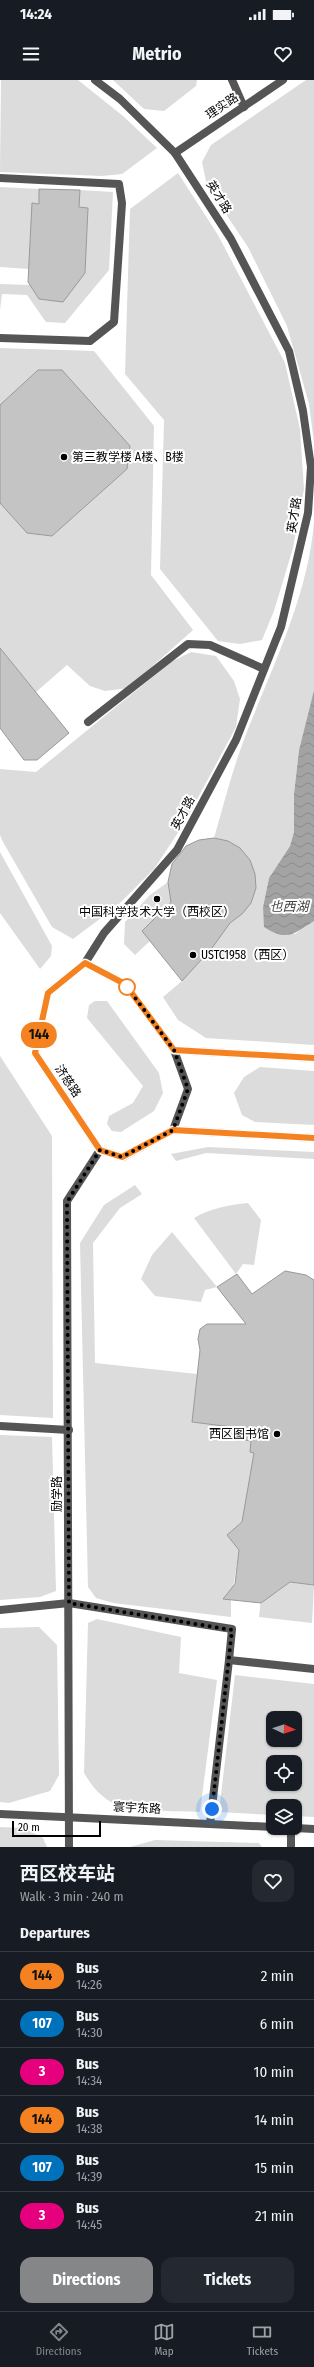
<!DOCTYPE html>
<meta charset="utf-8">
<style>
body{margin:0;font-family:"Fira Sans Condensed","Noto Sans SC",sans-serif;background:#242831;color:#f1f3f6;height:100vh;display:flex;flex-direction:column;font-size:15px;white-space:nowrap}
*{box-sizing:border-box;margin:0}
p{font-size:13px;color:#9ea1a6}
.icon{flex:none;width:22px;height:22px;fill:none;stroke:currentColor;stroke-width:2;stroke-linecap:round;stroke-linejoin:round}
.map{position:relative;height:1767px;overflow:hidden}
.panel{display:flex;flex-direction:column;background:#171b24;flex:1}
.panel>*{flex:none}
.badge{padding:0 8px;border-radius:13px;font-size:14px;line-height:26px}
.needle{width:26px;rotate:93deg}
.tools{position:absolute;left:266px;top:1631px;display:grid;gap:8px}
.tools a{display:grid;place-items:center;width:36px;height:36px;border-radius:8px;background:#171b24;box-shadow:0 1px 3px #0004;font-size:20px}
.scale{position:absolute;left:12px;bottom:10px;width:89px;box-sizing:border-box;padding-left:4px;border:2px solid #000;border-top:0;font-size:11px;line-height:14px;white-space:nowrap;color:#000;-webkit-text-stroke:3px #fff;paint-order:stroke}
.you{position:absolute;width:20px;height:20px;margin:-10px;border:3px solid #fff;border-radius:50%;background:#1a73e8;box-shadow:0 0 0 6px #1a73e833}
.map>.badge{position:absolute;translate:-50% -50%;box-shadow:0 0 0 2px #fff}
h2{padding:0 20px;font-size:15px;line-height:36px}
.round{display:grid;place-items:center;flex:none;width:42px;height:42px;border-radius:12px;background:#242831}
.summary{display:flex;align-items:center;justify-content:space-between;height:68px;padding:0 20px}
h1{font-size:19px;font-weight:700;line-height:30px}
.primary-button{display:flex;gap:8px;margin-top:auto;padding:8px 20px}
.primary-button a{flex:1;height:46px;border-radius:12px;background:#858687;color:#fff;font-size:16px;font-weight:700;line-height:46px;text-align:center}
.primary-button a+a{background:#242831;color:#f1f3f6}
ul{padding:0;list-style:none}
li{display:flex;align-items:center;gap:12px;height:48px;padding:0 20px;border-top:1px solid #363941}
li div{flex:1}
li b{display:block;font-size:15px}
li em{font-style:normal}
li .badge{min-width:44px;font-weight:700;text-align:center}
.status{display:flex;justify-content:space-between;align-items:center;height:28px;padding:0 20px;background:#171b24;direction:ltr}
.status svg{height:11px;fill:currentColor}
header{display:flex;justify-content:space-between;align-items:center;height:52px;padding:0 20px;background:#171b24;font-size:18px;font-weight:700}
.dock{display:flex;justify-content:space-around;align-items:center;height:56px;border-top:1px solid #363941;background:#171b24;font-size:11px;color:#9ea1a6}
.dock a{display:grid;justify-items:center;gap:2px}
.dock .on{color:#858687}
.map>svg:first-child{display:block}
.green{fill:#dcdcdc;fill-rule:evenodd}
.water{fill:url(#water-waves)}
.building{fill:#c4c4c4;stroke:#999}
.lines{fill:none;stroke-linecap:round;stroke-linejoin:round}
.service{stroke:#555;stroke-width:8}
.minor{stroke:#555;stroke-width:8}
.line-casing{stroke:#fff;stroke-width:9}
.line{stroke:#f58220;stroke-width:6}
.walk{stroke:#000;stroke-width:4;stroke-dasharray:0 7.2}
.poi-dot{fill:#000;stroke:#fff;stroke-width:1.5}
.stop-dot{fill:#fff;stroke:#f58220;stroke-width:2}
.labels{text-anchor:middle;stroke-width:4;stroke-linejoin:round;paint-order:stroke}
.street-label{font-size:12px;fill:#000;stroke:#fff}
.poi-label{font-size:12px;fill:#000;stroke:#fff;text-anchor:start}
.water-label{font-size:13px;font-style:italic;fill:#444;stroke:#fff}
</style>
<div class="status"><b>14:24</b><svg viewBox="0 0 49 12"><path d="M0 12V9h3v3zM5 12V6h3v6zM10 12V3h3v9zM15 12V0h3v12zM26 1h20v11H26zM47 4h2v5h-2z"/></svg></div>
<header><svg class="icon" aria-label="menu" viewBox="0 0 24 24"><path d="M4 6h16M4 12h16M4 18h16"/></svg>Metrio<svg class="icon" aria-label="heart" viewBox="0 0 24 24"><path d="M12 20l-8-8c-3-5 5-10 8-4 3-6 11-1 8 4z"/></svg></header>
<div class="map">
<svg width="314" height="1767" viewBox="0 0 314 1767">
<defs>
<pattern id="water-waves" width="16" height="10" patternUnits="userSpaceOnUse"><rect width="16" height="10" fill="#a3a3a3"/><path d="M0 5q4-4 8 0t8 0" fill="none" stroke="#8b8b8b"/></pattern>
</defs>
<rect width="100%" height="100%" fill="#fff"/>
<!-- green -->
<g class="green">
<polygon points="1,0 78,0 123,36 157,68 122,94 102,96 0,92"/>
<polygon points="113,0 197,0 196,6 164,31 144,29"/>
<polygon points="306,0 314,0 314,363 309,324 287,246 248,167 207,106 202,82 211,65"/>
<polygon points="178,93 218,155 285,283 300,349 304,409 293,468 274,531 262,560 240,564 218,561 160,489 164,340 125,294 130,129"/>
<polygon points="0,107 39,109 39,124 33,123 29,189 0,187"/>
<polygon points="80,110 113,112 109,190 65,243 46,242 27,215 2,214 0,230 0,204 30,205 39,219 63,221 85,193 88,128 79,127"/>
<polygon points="0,268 94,271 154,346 151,495 193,550 128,608 105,611 90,606 67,585 36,612 0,568 0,423 27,453 52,456 87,425 83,421 99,413 127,389 130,366 62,291 38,290 0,325"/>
<path d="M 314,441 L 314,610 L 299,670 L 294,714 L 294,752 L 290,766 L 269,798 L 263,827 L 265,847 L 295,854 L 314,841 L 314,965 L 206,958 L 178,940 L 163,917 L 182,901 L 151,860 L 135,875 L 124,864 L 125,842 L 150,815 L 168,802 L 186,771 L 214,758 C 223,727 231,695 242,665 C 269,592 308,520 314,441 Z"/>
<polygon points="191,572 216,576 234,601 240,619 236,647 185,742 154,789 117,826 73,859 52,847 3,762 0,755 0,689 36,692 171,582"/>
<polygon points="0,772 52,866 51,876 40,889 0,833"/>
<polygon points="95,921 107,921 159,993 163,1013 154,1031 121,1052 112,1051 107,1044 109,1036 133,1023 143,1006 87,938 89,925"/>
<polygon points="0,976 52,1056 53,1338 0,1335"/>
<polygon points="260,987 314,991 314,1045 255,1042 242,1035 234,1013 244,997"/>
<polygon points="208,1067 314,1072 314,1079 206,1073 176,1081 171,1074"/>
<polygon points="135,1105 142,1114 120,1128 93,1163 95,1283 197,1294 192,1342 240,1348 239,1359 251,1361 250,1372 262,1374 242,1442 227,1455 239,1470 231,1520 231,1537 113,1523 96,1518 88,1507 80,1163 104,1125"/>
<path d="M 248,1123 L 261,1140 L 254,1185 L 243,1184 L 236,1194 L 194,1138 C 211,1128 229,1125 248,1123 Z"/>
<polygon points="172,1152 217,1207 205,1210 201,1222 155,1216 141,1199 152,1175"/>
<polygon points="0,1355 52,1357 56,1511 40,1517 0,1520"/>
<polygon points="263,1499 274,1514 290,1502 314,1505 312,1543 259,1537"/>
<path d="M 97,1539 L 181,1557 L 179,1593 L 217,1600 L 200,1732 C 180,1731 126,1732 111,1722 C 99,1715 91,1705 84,1693 L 88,1543 Z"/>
<polygon points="39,1547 57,1565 59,1695 50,1711 9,1723 0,1722 0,1548"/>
<path d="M 235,1595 L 314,1604 L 314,1737 L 295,1736 L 295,1726 L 273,1726 L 273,1735 L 219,1732 ZM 273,1638 L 295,1638 L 295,1660 L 273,1660 ZM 273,1682 L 295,1682 L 295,1704 L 273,1704 Z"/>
<polygon points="0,1747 23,1748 43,1758 47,1767 0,1767"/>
<polygon points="155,1760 259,1763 262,1767 130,1767"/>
</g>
<!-- water -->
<path class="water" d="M 314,610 L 314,841 C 294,854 287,862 264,847 L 263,827 L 269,798 L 290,766 L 294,752 L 294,714 L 299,670 Z"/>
<!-- building -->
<g class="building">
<polygon points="39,109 80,110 79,127 88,128 85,193 63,222 39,219 28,202 32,123 39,124"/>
<polygon points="38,290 62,290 130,366 127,389 52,456 27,453 0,423 0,325"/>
<polygon points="0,568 69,653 37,680 24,680 0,648"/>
<polygon points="214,758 228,761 240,768 250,780 255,794 256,808 251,823 242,834 230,843 212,868 182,901 142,851 171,822 168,802 172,784 186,766 199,760"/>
<polygon points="285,1191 306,1195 314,1200 314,1505 290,1502 261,1523 223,1519 235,1504 239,1470 227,1455 242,1442 254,1373 250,1372 251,1361 239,1359 240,1348 192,1342 200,1270 198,1259 200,1249 207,1244 246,1244 217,1207 237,1194 252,1214"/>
</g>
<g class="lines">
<!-- service -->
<g class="service">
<polyline points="232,0 244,27"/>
<polyline points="0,98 119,104 122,123 114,242 90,261 0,258"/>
<polyline points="88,642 188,564 210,565 264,589"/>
<polyline points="85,883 104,853 177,770 236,660 281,547 308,433 311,387 303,331 289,271 231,159 175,73 120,19 95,0"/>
<polyline points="0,1346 69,1350"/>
<polyline points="0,1530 69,1523 232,1549 229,1580 314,1589"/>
<polyline points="210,1744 229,1580"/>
<polyline points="291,1767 291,1748"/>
</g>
<!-- minor -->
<g class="minor">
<polyline points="175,73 283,0"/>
<polyline points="314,978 174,970 125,904 85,883 48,913 35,973 100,1070 123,1077 173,1050 314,1058"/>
<polyline points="173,1050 188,1009 174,970"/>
<polyline points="0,1734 273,1747"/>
<polyline points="295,1748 314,1749"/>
<polyline points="69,1767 67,1121 100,1070"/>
</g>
</g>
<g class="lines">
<!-- line casing -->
<g class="line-casing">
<polyline id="line" points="314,978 174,970 125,904 85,883 48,913 35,973 100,1070 122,1077 173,1050 314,1058"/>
</g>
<!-- line -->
<use href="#line" class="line"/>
<!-- walk -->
<polyline class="walk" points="127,907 174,970 188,1009 173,1050 122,1077 100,1070 67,1122 69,1523 232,1550 212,1729"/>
</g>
<!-- markers -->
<g class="poi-dot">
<circle cx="64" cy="377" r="4"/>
<circle cx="157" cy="819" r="4"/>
<circle cx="193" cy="875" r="4"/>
<circle cx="277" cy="1354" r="4"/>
</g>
<circle class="stop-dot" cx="127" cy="907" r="8"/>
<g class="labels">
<!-- street labels -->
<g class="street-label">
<text transform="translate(222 26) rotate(-34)" y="4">理实路</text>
<text transform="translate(219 117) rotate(58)" y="4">英才路</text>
<text transform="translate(294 435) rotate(-81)" y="4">英才路</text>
<text transform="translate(183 733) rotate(-62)" y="4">英才路</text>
<text transform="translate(68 1001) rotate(56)" y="4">济慈路</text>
<text transform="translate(57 1414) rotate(-90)" y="4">励学路</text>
<text transform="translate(137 1728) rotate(3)" y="4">寰宇东路</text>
</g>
<!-- poi labels -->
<g class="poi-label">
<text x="72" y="381">第三教学楼 A楼、B楼</text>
<text x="157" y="836" text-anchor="middle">中国科学技术大学（西校区）</text>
<text x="201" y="879">USTC1958（西区）</text>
<text x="269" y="1358" text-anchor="end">西区图书馆</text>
</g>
<!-- water labels -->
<g class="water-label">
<text x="289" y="831">也西湖</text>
</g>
</g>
</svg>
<div class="tools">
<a><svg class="needle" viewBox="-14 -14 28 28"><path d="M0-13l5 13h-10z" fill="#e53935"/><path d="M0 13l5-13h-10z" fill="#9ea1a6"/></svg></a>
<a><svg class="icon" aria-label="locate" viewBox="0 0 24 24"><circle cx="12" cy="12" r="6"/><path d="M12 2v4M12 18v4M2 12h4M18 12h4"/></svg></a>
<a><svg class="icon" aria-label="layers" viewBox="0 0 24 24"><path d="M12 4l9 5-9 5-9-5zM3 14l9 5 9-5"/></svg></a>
</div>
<div class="scale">20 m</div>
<div class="you" style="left:212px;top:1729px"></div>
<b class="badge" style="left:39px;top:955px;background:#f58220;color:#111">144</b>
</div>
<section class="panel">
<div class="summary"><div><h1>西区校车站</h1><p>Walk · 3 min · 240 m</p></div><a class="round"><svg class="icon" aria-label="heart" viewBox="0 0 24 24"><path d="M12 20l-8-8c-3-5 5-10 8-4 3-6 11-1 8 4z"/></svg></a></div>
<h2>Departures</h2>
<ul>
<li><span class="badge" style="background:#f58220;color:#111">144</span><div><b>Bus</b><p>14:26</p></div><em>2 min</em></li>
<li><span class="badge" style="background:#0072bc;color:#fff">107</span><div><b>Bus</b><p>14:30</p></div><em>6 min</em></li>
<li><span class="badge" style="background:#e6007e;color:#fff">3</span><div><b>Bus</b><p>14:34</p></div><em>10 min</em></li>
<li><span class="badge" style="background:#f58220;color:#111">144</span><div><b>Bus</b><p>14:38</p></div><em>14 min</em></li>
<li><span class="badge" style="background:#0072bc;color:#fff">107</span><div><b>Bus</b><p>14:39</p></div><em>15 min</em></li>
<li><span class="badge" style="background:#e6007e;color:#fff">3</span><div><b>Bus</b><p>14:45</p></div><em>21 min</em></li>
</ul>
<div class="primary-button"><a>Directions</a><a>Tickets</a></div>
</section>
<nav class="dock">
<a class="on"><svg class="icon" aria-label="directions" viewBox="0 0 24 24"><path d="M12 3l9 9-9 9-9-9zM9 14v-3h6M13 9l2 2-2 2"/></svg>Directions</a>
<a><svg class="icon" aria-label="map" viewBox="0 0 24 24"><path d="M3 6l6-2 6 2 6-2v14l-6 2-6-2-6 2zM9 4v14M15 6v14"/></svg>Map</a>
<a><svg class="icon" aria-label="tickets" viewBox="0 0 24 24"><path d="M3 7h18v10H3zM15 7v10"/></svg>Tickets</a>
</nav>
